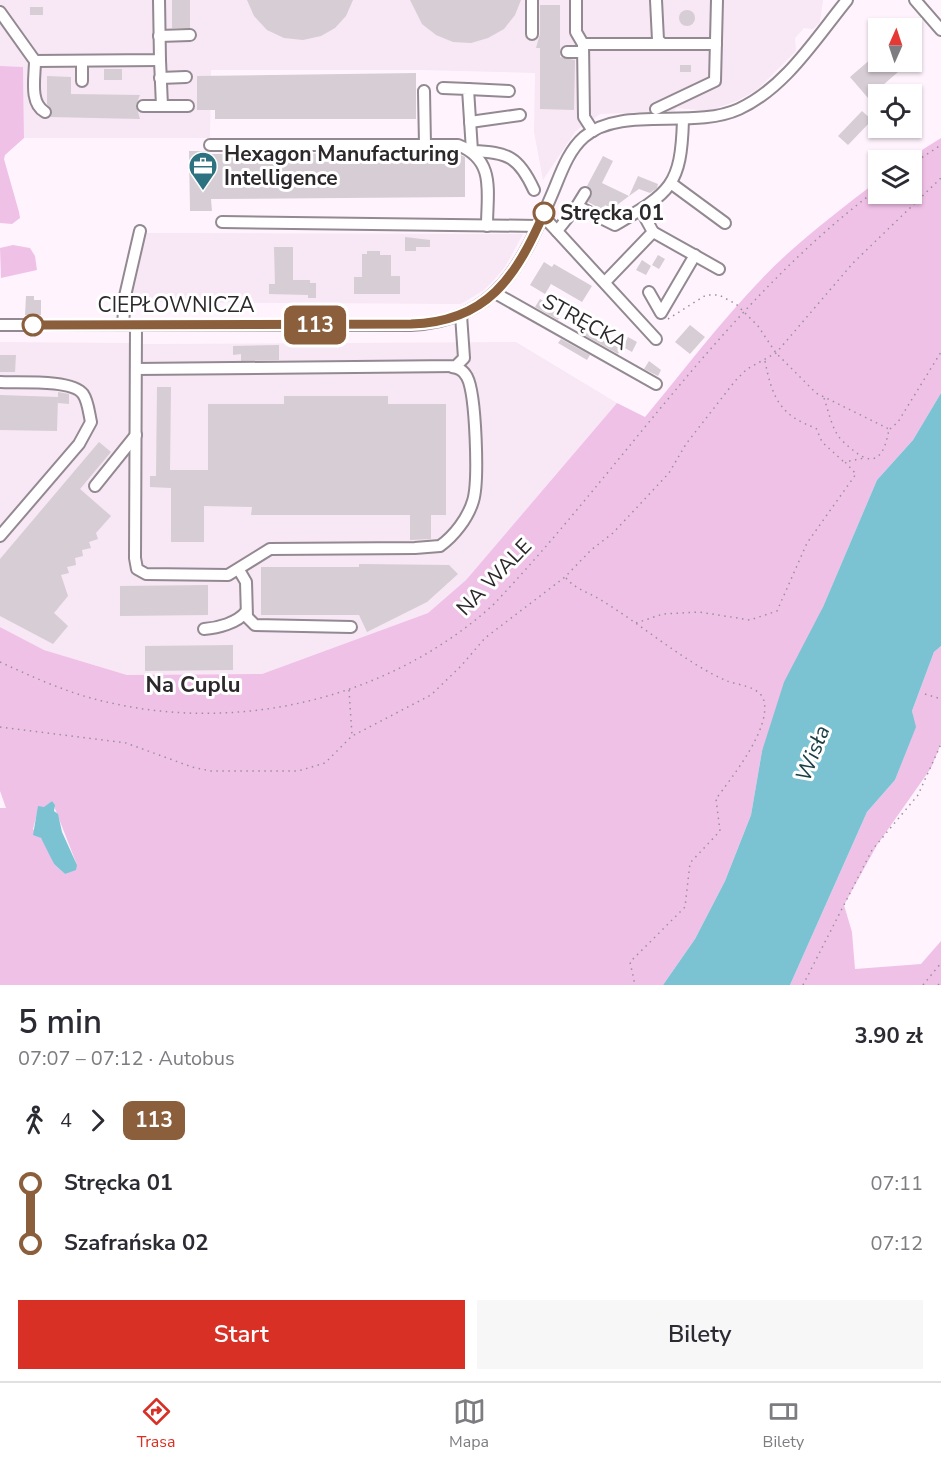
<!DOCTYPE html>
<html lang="pl">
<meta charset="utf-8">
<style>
body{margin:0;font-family:"Nunito Sans",sans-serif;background:#f7f7f7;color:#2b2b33;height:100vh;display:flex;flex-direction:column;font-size:22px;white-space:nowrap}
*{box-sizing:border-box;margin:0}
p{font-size:20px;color:#7c7c81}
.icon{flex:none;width:33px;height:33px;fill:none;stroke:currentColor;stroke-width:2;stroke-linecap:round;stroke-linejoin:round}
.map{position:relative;height:985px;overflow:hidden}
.side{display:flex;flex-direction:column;background:#fff;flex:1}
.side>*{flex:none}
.badge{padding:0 12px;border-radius:9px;font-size:21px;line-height:39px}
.needle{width:39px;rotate:3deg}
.buttons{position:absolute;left:868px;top:18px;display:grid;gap:12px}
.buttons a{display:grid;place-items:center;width:54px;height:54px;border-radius:0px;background:#fff;box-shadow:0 2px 4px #0004;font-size:30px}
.map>.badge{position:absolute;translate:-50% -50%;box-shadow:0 0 0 3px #fff}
.legs{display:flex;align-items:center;gap:9px;height:66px;padding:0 18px;font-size:20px}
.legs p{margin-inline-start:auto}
.head{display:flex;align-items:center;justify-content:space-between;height:102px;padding:0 18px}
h1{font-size:33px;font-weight:600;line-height:45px}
.button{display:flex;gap:12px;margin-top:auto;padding:12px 18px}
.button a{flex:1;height:69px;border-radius:0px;background:#d93025;color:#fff;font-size:24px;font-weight:600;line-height:69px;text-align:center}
.button a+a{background:#f7f7f7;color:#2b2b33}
ul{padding:0 18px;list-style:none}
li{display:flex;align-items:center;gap:21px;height:60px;font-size:22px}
li i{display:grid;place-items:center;width:9px;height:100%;margin:0 8px;background:currentColor}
li i::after{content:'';width:15px;height:15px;margin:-8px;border:4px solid;border-radius:50%;background:#fff}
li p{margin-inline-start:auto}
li:first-child i{background:linear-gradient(#0000 50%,currentColor 0)}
li:last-child i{background:linear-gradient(currentColor 50%,#0000 0)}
.dock{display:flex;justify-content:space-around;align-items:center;height:84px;border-top:2px solid #e1e1e2;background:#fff;font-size:16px;color:#7c7c81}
.dock a{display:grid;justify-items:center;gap:3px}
.dock .on{color:#d93025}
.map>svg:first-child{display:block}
.built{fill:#f8e7f5}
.green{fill:#f0c1e7;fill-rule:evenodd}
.water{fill:#7bc3d2}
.building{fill:#d7cdd5}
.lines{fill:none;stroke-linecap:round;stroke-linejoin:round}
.minor-casing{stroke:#938991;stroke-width:14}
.path{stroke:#999198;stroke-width:1.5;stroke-dasharray:1.5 4.5;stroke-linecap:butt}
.minor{stroke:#fff;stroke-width:10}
.line-1-casing{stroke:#fff;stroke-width:14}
.line-1{stroke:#8b5e3c;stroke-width:9}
.stop-1-dot{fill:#fff;stroke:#8b5e3c;stroke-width:3}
.labels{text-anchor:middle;stroke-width:6;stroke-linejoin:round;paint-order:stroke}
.poi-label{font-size:21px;font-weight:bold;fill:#2c282b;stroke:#fff;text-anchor:start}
.stop-label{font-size:21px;font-weight:bold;fill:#2c282b;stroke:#fff;text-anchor:start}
.street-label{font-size:21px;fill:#2c282b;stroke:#fff}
.neighbourhood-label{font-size:22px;font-weight:bold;fill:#2c282b;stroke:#fff}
.water-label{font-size:22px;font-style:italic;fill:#1d4046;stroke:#fff}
</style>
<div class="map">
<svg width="941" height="985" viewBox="0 0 941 985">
<rect width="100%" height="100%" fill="#fff4fd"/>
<!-- built -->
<g class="built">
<polygon points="0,0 823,0 820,22 813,29 804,28 795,38 796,51 758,89 737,101 708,111 677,108 674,111 600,114 592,120 587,115 582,126 575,132 543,180 534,132 535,73 420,70 211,70 210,138 24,138 23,67 0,67"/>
<polygon points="144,233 523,234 505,267 494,280 484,290 461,304 129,302"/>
<polygon points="0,342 129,343 129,347 141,347 141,344 516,342 617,403 466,580 428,613 262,674 127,675 44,650 0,627"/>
</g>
<!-- green -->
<g class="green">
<polygon points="0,66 23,67 24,138 5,155 4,159 19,212 20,218 12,224 0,223"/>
<path d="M 941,138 L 941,393 L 913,440 L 877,480 L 762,751 L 751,815 L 725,881 L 695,939 L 663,985 L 0,985 L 0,808 L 6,808 L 0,791 L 0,627 L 44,650 L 127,675 L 262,674 L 428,613 L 466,580 L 617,403 L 645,417 C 690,363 734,303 786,255 C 816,228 847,204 879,180 L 879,194 L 912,194 L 912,160 L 906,160 ZM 52,801 L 77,865 L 65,874 L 54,864 L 45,843 L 33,829 L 37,814 Z"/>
<polygon points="13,245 30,248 35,256 37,270 1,278 0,248"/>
<polygon points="941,646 941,744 931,768 877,845 844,905 852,932 855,969 921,964 941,941 941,985 790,985 867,812 895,780 915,728 912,711 934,652"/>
</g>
<!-- water -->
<g class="water">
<polygon points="941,393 941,646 934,652 912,711 916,727 895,780 867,812 790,985 663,985 695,939 725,881 751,815 762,751 784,682 823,607 877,480 913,440"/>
<polygon points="52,801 55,805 54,811 58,814 62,832 77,865 76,870 65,874 54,864 41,838 33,835 38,806 44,807"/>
</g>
<!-- building -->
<g class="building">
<rect x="172" y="0" width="18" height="28"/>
<polygon points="247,0 353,0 346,16 335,28 321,36 303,40 284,38 267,30 254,16"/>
<polygon points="410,0 521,0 515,15 504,29 488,38 471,43 453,42 436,35 422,24"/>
<polygon points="540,5 560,5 560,57 575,60 574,110 540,109 540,48 536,48 540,34"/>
<rect x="30" y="7" width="13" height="8"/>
<circle cx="687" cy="18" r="8"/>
<polygon points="879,52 879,62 889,62 898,72 868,98 850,77"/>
<rect x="680" y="65" width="11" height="7"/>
<rect x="104" y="69" width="18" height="11"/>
<polygon points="416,73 416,119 215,119 215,110 197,110 197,76"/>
<polygon points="47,76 71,77 71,94 140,95 136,105 140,119 50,117 52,110 47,104"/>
<polygon points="862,111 872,120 848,145 838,136"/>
<polygon points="189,151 205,151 210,154 456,153 465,157 465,197 211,199 212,211 190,211"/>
<polygon points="603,156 613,161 602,183 629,196 612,209 605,205 603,210 588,202 592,193 587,186"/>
<polygon points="638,176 658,184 657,188 650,193 639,189 629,196"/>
<polygon points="405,237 430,240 430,247 416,247 416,251 405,251"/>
<polygon points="274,247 293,247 293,280 310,280 310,283 316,283 316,298 308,298 308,295 269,294 269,284 275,284"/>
<polygon points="367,251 380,251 380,255 391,255 391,276 400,276 400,294 354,294 354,277 362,277 362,254 367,254"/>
<polygon points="658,255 665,259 659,269 652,265"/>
<polygon points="642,260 651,266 646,275 636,270"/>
<polygon points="544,262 552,267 554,264 592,286 582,302 551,284 545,294 530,285"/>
<polygon points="26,296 34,296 34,300 41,300 41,315 25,315"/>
<polygon points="540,299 562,312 558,320 535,307"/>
<polygon points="690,325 705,337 690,354 675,342"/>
<polygon points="586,332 608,343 610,339 622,345 618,354 584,335"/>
<polygon points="628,337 637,342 632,352 623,347"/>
<polygon points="561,339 590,355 587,360 558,343"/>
<polygon points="279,345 279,360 241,361 241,354 233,355 233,346"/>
<polygon points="0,355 16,355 15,372 0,372"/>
<polygon points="649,361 661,370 658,376 644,369"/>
<polygon points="157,387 171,387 170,470 208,470 208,404 284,404 284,396 388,396 388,404 446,404 446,515 431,515 431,539 410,540 410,515 251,515 252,507 204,506 204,542 171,542 171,488 150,487 150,476 156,476"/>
<polygon points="58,392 69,394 69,404 58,403"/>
<polygon points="0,395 58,397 57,431 0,430"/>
<polygon points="99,442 111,452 80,489 111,516 96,533 98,539 89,542 91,548 82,550 83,556 75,558 76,565 67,567 69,573 61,575 68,596 54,613 68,626 53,644 0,616 0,559"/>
<polygon points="359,564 449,565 458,574 427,602 367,632 359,615 261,615 261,567 359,567"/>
<polygon points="208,585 208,615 120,616 120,586"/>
<polygon points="233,645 233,670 145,671 145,646"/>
</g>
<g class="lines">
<!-- minor casing -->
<g class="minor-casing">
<g id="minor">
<polyline points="576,0 576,32 583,44 584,117 593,131"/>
<polyline points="656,0 658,40 663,44 716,44"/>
<polyline points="915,0 941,30"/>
<polyline points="0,12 35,61 160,60 159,0"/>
<polyline points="532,34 532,0"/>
<polyline points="159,36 190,35"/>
<polyline points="583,44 663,44"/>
<polyline points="567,52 583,52"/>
<path d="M 35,61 C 35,77 29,103 45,112"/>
<polyline points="160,78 186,77"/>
<polyline points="82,81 82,61"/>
<path d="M 443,88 L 468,89 L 472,151 C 508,152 519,157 534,190"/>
<polyline points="468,89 509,91"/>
<polyline points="424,91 425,145"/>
<polyline points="143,106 162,106 160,60"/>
<polyline points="162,106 188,106"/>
<polyline points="656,109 715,81 717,0"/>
<polyline points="470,122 520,115"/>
<path d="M 210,145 L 458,145 C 496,160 487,192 487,226"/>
<polyline points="672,184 725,223"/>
<polyline points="577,206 585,193"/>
<polyline points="543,216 656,339"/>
<polyline points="222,222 538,226"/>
<path d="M 557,231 L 577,206 L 615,225 C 671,192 681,186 683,120"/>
<polyline points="653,232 719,269"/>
<polyline points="605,282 653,232 641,210"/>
<polyline points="649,292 661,313 695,255"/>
<polyline points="495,293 656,384"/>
<path d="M 0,325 L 411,325 C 498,321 523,262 553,192 C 561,173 568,151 584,137 C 621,105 693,130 739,109 C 785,88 816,38 847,0"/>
<polyline points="123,325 125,296 140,231"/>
<path d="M 136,325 L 135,558 L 137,569 L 146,574 L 228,575 L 270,549 L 415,548 L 440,546 C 454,536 468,518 473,501 C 479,482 476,394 467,377 C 463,370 459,368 452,367"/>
<polyline points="136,369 456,366 464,358 461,315"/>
<path d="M 0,382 C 18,383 72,379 83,394 C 88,401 89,413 91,422 L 79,444 L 0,536"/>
<polyline points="95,486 136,435"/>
<polyline points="239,570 246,582 247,617 255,625 351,627"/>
<path d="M 204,629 C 218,628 237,623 246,612"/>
</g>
</g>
<!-- path -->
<g class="path">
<polyline points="912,164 941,145"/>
<path d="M 668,319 L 706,295 L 719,295 L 736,304 L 758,326 L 776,353 L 816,393 L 889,429 C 885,451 878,470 854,451 C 848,446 841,441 837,434 C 831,424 828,410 824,398"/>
<path d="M 765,361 C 772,397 780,416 816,428 L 822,442 L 844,462"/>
<polyline points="890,429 898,422 941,352"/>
<path d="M 566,578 C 576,590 591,593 604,602 C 642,625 687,664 727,681 C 738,685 757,686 763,698 C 774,726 731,778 716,799 L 720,831 L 690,863 L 685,907 L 630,962 L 635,985"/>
<polyline points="636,623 663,614 699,612 750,620 777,611 807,543 856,474 845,462 864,458"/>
<path d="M 0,662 C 35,678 72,695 111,703 C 244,733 391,697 493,605 C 623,468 726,302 879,188"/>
<polyline points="349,690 352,735"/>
<polyline points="925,694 941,699"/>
<polyline points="0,727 126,743 192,767 211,771 298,771 325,763 352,736 431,695 461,666 485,638 565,577 591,550 613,533 669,473 686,444 735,381 747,369 776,353 853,263 941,178"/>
<polyline points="803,985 872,850 918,795 941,744"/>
<polyline points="923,985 941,963"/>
<polyline points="938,985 941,982"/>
</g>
<!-- minor -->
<use href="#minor" class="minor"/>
</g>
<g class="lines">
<!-- line-1 casing -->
<g class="line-1-casing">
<path id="line-1" d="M 33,325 L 411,324 C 487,322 516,277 544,213"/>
</g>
<!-- line-1 -->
<use href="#line-1" class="line-1"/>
</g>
<!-- icons -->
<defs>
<g id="office-pin" transform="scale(1.5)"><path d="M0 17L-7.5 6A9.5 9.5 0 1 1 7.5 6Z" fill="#2c7280" stroke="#fff"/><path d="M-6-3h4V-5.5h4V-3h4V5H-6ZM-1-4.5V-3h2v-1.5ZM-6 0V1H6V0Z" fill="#fff"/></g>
</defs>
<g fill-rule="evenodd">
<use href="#office-pin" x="203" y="166"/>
</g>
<!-- markers -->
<g class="stop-1-dot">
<circle cx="544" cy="213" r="10"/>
<circle cx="33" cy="325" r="10"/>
</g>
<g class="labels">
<!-- poi labels -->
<g class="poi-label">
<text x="224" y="161">Hexagon Manufacturing<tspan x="224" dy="24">Intelligence</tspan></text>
</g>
<!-- stop labels -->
<g class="stop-label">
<text x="560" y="220">Stręcka 01</text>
</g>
<!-- street labels -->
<g class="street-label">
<text x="176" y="312">CIEPŁOWNICZA</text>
<text transform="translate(585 322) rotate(29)" y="7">STRĘCKA</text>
<text transform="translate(494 577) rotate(-46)" y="7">NA WALE</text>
</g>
<!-- neighbourhood labels -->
<g class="neighbourhood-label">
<text x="193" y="692">Na Cuplu</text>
</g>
<!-- water labels -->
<g class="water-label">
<text transform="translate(812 753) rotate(-69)" y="8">Wisła</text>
</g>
</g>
</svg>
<div class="buttons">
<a><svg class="needle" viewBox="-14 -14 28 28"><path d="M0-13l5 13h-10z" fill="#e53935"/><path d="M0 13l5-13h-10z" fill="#7c7c81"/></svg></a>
<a><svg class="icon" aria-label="locate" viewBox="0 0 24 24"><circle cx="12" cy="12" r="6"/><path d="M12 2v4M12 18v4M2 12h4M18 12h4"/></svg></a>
<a><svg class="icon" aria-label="layers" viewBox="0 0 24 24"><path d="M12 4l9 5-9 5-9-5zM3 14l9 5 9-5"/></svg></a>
</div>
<b class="badge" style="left:315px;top:325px;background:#8b5e3c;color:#fff">113</b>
</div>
<section class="side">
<div class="head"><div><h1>5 min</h1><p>07:07 – 07:12 · Autobus</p></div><b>3.90 zł</b></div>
<div class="legs"><svg class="icon" aria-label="walk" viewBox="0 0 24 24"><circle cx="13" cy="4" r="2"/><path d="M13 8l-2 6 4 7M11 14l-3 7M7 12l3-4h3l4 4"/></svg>4<svg class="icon" aria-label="forward" viewBox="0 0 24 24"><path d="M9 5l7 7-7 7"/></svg><b class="badge" style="background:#8b5e3c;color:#fff">113</b></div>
<ul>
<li><i style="color:#8b5e3c"></i><b>Stręcka 01</b><p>07:11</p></li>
<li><i style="color:#8b5e3c"></i><b>Szafrańska 02</b><p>07:12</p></li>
</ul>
<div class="button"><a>Start</a><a>Bilety</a></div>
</section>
<nav class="dock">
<a class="on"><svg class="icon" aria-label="directions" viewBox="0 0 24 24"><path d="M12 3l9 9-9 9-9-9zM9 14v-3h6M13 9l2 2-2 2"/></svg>Trasa</a>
<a><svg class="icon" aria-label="map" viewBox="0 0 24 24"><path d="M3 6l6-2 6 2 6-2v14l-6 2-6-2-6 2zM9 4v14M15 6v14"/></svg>Mapa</a>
<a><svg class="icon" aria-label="tickets" viewBox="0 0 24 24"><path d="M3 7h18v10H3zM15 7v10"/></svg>Bilety</a>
</nav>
